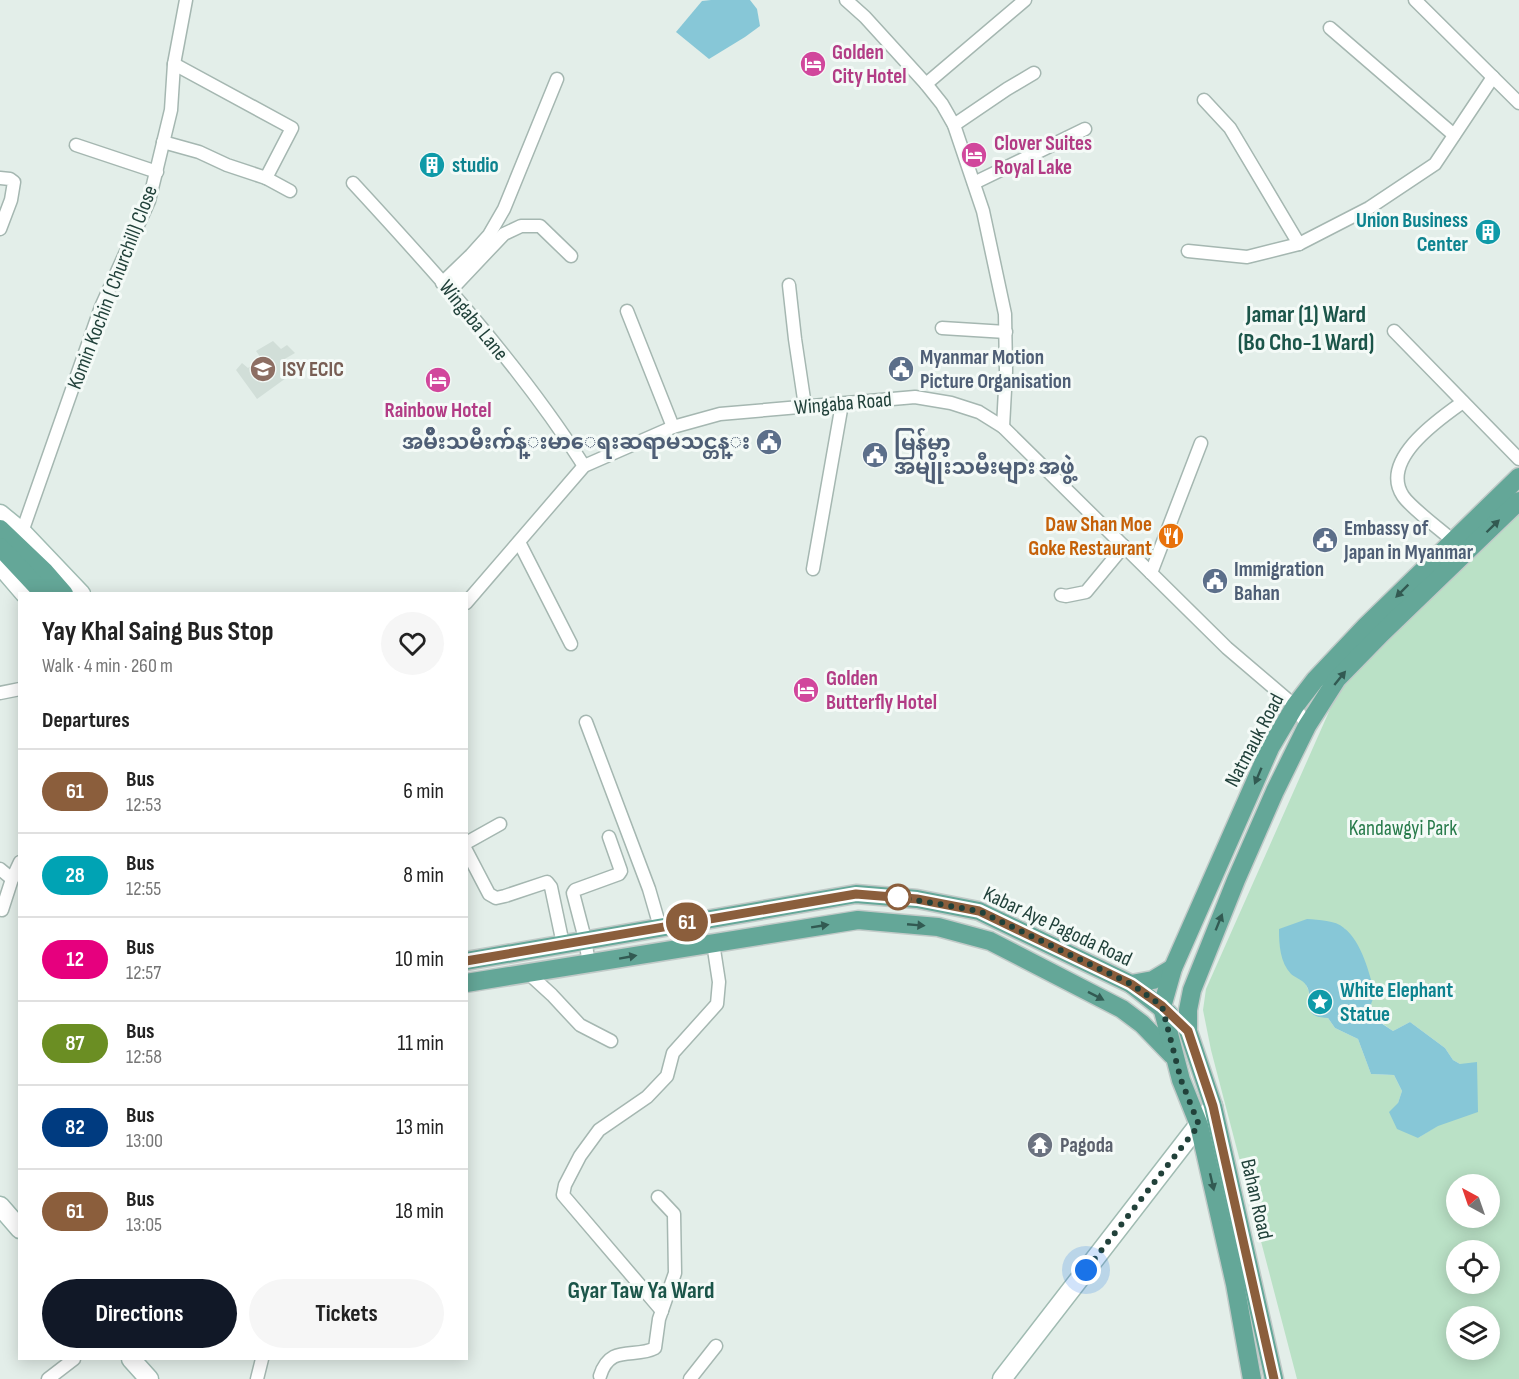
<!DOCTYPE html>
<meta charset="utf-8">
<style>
body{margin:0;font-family:"Sofia Sans Condensed","Noto Sans Myanmar",sans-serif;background:#f6f6f6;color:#222;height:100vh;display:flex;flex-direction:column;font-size:22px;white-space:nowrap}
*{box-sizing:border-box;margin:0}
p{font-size:20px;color:#767676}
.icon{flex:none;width:33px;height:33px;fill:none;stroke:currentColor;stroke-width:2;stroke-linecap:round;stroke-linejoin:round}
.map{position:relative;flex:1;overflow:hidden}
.side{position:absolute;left:18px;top:592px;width:450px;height:768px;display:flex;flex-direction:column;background:#fff;border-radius:0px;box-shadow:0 3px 15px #0003}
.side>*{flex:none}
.badge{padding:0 12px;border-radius:20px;font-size:21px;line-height:39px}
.needle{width:39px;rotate:320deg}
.controls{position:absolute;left:1446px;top:1174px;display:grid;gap:12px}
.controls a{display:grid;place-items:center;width:54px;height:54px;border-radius:50%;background:#fff;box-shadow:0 3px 15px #0003;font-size:30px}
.you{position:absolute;width:30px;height:30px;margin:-15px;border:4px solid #fff;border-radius:50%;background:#1a73e8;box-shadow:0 0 0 9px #1a73e833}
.map>.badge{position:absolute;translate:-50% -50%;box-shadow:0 0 0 3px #fff}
h2{padding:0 24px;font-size:22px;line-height:54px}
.round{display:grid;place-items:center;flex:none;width:63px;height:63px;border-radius:32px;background:#f6f6f6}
.summary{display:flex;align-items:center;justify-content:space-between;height:102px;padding:0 24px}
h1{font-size:28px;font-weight:700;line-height:45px}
.action{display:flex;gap:12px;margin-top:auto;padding:12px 24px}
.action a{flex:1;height:69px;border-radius:36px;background:#111827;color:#fff;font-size:24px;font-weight:700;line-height:69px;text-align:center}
.action a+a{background:#f6f6f6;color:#222}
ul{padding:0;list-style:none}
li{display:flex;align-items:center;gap:18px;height:84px;padding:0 24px;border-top:2px solid #e0e0e0}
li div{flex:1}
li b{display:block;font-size:22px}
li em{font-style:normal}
li .badge{min-width:66px;font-weight:700;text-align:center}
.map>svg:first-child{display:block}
.built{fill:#d1ded8}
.green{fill:#bae1c6;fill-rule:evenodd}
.water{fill:#87c7d7}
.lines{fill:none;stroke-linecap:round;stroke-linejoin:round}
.minor-casing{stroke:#a5b7b1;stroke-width:15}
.secondary-casing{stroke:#a0bbb2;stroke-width:21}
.primary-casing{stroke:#c1cac8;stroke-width:21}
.minor{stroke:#fff;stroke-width:12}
.secondary{stroke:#fff;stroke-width:18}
.primary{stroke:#64a798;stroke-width:18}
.oneway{fill:#325a52}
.line-casing{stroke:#fff;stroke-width:14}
.line{stroke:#8b5e3c;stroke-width:9}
.walk{stroke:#21413a;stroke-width:6;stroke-dasharray:0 10.8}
.stop-dot{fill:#fff;stroke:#8b5e3c;stroke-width:3}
.labels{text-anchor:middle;stroke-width:6;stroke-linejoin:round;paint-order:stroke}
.hotel-label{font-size:21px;font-weight:bold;fill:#b23c85;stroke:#f4faf7;text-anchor:start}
.culture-label{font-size:21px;font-weight:bold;fill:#0d838f;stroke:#f4faf7;text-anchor:start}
.street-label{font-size:21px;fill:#21413a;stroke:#f4faf7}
.service-label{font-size:21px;font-weight:bold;fill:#4e5e75;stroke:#f4faf7;text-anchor:start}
.education-label{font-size:21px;font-weight:bold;fill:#785e54;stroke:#f4faf7;text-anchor:start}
.food-label{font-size:21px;font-weight:bold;fill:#c56008;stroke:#f4faf7;text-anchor:end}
.park-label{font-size:21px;fill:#287b4b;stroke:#f4faf7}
.worship-label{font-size:21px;font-weight:bold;fill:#5b616d;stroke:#f4faf7;text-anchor:start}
.quarter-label{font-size:24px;font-weight:bold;fill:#1b5549;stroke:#f4faf7}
</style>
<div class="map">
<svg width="1519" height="1379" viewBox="0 0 1519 1379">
<rect width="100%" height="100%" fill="#e3eee9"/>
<!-- built -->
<polygon class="built" points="273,341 281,349 287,345 295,353 283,360 293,373 257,399 236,370 242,363 248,368 261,358 256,351"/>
<!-- green -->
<path class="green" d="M 1519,511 L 1519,1379 L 1297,1379 L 1211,1050 L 1203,1010 L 1206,989 L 1339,689 ZM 1344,928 C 1350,935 1357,943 1360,951 C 1371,986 1356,1007 1393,1031 L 1410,1022 L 1445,1048 L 1453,1060 L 1460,1064 L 1437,1126 L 1418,1138 L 1398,1103 L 1402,1091 L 1394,1075 L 1371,1074 L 1358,1039 L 1335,1028 L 1328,1018 L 1308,1004 L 1309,991 L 1306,985 ZM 1456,1185 L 1490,1185 L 1490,1218 L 1456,1218 ZM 1456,1251 L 1490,1251 L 1490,1284 L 1456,1284 ZM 1456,1317 L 1490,1317 L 1490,1350 L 1456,1350 Z"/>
<!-- water -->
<g class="water">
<polygon points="711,0 750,0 757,9 760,26 745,37 709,59 676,32 702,1"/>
<path d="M 1307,919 C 1319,920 1335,920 1344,928 C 1362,942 1369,973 1375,993 L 1370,1007 L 1378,1021 L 1393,1031 L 1410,1022 L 1445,1048 L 1453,1060 L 1460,1064 L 1477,1062 L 1478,1112 L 1438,1126 L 1418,1138 L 1397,1129 L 1389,1112 L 1398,1103 L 1402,1091 L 1394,1075 L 1371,1074 L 1358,1039 L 1335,1028 L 1328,1018 C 1298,1017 1316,999 1306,985 C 1303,980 1296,978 1291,974 C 1280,962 1279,945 1279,929 Z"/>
</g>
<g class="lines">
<!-- minor casing -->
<g class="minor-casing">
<g id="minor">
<polyline points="846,0 865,17 926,84 942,104 954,125 983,211 1005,314 1006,371 1003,427"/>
<polyline points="1415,0 1519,103"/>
<polyline points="1330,28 1454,135"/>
<polyline points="174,64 292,128 266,178"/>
<polyline points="926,84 1025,0"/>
<polyline points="1204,100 1230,128 1299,244"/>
<polyline points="954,125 1007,89 1034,73"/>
<polyline points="163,142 199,152 227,165 266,178 290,191"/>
<polyline points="76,145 157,172"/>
<polyline points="0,178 10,179 14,182 11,200 0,229"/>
<path d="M 353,183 C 435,272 519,364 584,466"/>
<polyline points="974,183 1085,129"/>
<polyline points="1188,251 1247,257 1299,244 1369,208 1435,164 1493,77"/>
<polyline points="442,283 471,255 489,235 504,209 557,79"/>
<polyline points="789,285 795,339 805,406"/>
<polyline points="450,291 504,234 521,226 540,226 571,256"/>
<polyline points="627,311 673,427"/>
<polyline points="942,328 1006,332"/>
<polyline points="1394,331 1519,459"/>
<polyline points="22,532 101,307 149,201 171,110 174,64 186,0"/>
<path d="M 1452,540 C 1441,530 1411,508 1403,496 C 1379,460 1439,419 1463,402"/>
<polyline points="519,542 571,644"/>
<polyline points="813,569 842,404"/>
<polyline points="1151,573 1201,443"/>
<polyline points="1061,595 1066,596 1086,592 1124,546"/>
<polyline points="466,603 584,466 673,427 720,414 915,397 951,403 979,412 1003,427 1227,648 1295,706 1307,726"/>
<polyline points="0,693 20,689"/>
<polyline points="586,722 649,889 660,927"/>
<polyline points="466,843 500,824"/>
<polyline points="466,850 489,894 496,898 505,896 547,882 551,887 563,944"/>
<polyline points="0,869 12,879 20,862"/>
<polyline points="2,910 12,879"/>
<polyline points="589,964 585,939 573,893 575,890 619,874 621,871 609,837"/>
<polyline points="528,973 552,995 580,1025 611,1041"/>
<polyline points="662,1311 563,1195 565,1185 580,1156 599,1130 647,1097 667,1076 673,1053 717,1004 719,982 713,943"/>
<path d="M 600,1376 C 610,1343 635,1359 655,1348 L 659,1319 L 675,1273 L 674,1214 L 658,1197"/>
<polyline points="48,1379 74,1359"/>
<polyline points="257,1379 262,1359"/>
<polyline points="690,1379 716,1346"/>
</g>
</g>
<!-- secondary casing -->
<g class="secondary-casing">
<g id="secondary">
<polyline points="0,514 22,532 81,594"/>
<polyline points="0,565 25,594"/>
<polyline points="0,1206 20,1229"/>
<polyline points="131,1359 149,1379"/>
<polyline points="1002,1379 1213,1106"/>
</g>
</g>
<!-- primary casing -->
<g class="primary-casing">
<g id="primary">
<polyline points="0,529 44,571 64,594"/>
<polyline points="0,547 44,594"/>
<polyline points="466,961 856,894 917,899 979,911 1131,984 1169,1014"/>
<polyline points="466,983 858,920 938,927 990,941 1122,1009 1142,1024 1172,1055"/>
<polyline points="1131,984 1153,980 1173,968"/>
<polyline points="1252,1379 1235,1284 1199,1125 1181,1080 1162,1007 1173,968 1270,748 1295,706 1315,680 1366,626 1519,477"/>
<polyline points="1274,1379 1213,1106 1188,1031 1188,1010 1192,990 1236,880 1275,791 1307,726 1337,679 1382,633 1519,501"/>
</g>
</g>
<!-- minor -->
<use href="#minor" class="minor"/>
<!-- secondary -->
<use href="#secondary" class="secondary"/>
<!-- primary -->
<use href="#primary" class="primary"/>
</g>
<!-- one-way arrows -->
<defs><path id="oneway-solid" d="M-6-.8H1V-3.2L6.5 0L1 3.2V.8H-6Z" transform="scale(1.5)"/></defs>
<g class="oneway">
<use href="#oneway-solid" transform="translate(1493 526) rotate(-44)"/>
<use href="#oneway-solid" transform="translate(1402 591) rotate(135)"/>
<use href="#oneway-solid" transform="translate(1340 678) rotate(-51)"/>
<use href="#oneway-solid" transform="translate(1258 776) rotate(113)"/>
<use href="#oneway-solid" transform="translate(1219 922) rotate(-68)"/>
<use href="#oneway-solid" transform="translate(916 925) rotate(5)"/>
<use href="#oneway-solid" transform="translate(820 926) rotate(-9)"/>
<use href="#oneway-solid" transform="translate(628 957) rotate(-10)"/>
<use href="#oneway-solid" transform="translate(1096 996) rotate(27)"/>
<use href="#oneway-solid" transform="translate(1212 1182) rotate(77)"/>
</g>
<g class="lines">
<!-- line casing -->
<g class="line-casing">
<polyline id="line" points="466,961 856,894 917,899 979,911 1131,984 1162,1006 1188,1031 1213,1106 1274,1379"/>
</g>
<!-- line -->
<use href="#line" class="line"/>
<!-- walk -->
<polyline class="walk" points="898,897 979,911 1131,984 1162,1006 1181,1080 1199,1125 1086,1270"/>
</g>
<!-- icons -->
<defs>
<g id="hotel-disc" transform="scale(1.35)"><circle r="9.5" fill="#d1479c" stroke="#f4faf7"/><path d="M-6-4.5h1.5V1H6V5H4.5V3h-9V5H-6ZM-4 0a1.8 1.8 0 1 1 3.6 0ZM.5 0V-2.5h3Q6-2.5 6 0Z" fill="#fff"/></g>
<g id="building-disc" transform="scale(1.35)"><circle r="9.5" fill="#0f9aa8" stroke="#f4faf7"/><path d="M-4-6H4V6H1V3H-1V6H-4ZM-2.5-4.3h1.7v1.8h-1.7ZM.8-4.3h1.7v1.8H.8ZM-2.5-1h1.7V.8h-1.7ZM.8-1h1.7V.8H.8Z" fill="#fff"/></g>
<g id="school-disc" transform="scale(1.35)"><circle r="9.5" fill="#8d6e63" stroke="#f4faf7"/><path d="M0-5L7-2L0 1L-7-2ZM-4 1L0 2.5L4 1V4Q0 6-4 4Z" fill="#fff"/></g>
<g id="civic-disc" transform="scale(1.35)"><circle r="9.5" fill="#5c6f8a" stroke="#f4faf7"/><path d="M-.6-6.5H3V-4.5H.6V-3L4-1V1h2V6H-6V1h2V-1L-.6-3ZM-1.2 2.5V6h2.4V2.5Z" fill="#fff"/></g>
<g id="restaurant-disc" transform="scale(1.35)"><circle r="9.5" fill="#e8710a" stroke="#f4faf7"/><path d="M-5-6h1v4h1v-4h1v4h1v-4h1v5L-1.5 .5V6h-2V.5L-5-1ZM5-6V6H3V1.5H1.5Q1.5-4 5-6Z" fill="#fff"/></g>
<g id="sight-disc" transform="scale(1.35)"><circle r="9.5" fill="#0f9aa8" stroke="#f4faf7"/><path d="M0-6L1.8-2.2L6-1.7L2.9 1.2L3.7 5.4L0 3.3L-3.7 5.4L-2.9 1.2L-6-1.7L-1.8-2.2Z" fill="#fff"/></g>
<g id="temple-disc" transform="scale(1.35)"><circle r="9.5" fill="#6b7280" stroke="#f4faf7"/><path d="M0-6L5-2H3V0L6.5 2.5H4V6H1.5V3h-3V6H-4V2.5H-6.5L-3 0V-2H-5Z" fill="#fff"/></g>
</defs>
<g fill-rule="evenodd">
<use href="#hotel-disc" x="813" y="64"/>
<use href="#hotel-disc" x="974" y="155"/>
<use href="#building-disc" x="432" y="165"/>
<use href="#building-disc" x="1488" y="232"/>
<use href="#school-disc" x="263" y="369"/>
<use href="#civic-disc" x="901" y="369"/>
<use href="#hotel-disc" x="438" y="380"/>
<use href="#civic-disc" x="769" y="442"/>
<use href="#civic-disc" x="875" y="455"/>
<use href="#restaurant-disc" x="1171" y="536"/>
<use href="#civic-disc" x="1325" y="540"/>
<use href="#civic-disc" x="1215" y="581"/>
<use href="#hotel-disc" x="806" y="690"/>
<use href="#sight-disc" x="1320" y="1002"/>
<use href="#temple-disc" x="1040" y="1145"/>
</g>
<!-- markers -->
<circle class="stop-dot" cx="898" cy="897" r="12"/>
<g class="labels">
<!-- hotel labels -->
<g class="hotel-label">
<text x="832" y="59">Golden<tspan x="832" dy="24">City Hotel</tspan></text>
<text x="994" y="150">Clover Suites<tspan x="994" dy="24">Royal Lake</tspan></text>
<text x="438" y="417" text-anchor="middle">Rainbow Hotel</text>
<text x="826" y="685">Golden<tspan x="826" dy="24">Butterfly Hotel</tspan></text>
</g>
<!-- culture labels -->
<g class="culture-label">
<text x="452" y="172">studio</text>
<text x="1468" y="227" text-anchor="end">Union Business<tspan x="1468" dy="24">Center</tspan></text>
<text x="1340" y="997">White Elephant<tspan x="1340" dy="24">Statue</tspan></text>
</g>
<!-- street labels -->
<g class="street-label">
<text transform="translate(112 287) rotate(-69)" y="7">Komin Kochin ( Churchill) Close</text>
<text transform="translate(474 320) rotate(51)" y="7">Wingaba Lane</text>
<text transform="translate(843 403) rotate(-5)" y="7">Wingaba Road</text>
<text transform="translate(1254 740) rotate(-62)" y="7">Natmauk Road</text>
<text transform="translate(1058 926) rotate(25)" y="7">Kabar Aye Pagoda Road</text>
<text transform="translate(1257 1199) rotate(77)" y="7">Bahan Road</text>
</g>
<!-- service labels -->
<g class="service-label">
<text x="920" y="364">Myanmar Motion<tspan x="920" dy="24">Picture Organisation</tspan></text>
<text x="750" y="449" text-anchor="end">အမ်ိဳးသမီးက်န္းမာေရးဆရာမသင္တန္း</text>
<text x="894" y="450">မြန်မာ့<tspan x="894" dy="24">အမျိုးသမီးများ အဖွဲ့</tspan></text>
<text x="1344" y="535">Embassy of<tspan x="1344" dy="24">Japan in Myanmar</tspan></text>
<text x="1234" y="576">Immigration<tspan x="1234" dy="24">Bahan</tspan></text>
</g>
<!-- education labels -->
<g class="education-label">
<text x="282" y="376">ISY ECIC</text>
</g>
<!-- food labels -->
<g class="food-label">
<text x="1152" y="531">Daw Shan Moe<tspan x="1152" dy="24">Goke Restaurant</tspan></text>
</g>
<!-- park labels -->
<g class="park-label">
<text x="1403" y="835">Kandawgyi Park</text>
</g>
<!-- worship labels -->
<g class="worship-label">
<text x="1060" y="1152">Pagoda</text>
</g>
<!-- quarter labels -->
<g class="quarter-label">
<text x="1306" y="322">Jamar (1) Ward<tspan x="1306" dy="28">(Bo Cho-1 Ward)</tspan></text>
<text x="641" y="1298">Gyar Taw Ya Ward</text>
</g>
</g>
</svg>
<div class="controls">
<a><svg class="needle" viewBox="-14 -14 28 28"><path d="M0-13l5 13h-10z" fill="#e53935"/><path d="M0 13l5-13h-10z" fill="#767676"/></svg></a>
<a><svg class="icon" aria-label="locate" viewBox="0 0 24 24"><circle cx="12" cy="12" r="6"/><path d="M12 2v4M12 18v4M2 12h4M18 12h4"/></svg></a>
<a><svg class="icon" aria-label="layers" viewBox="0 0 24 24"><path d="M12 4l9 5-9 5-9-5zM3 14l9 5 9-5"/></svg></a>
</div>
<div class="you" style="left:1086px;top:1270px"></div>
<b class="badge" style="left:687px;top:922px;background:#8b5e3c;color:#fff">61</b>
<section class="side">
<div class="summary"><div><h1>Yay Khal Saing Bus Stop</h1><p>Walk · 4 min · 260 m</p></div><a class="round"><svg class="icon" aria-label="heart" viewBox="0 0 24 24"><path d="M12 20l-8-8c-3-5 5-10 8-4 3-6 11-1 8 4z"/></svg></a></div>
<h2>Departures</h2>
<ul>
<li><span class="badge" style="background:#8b5e3c;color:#fff">61</span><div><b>Bus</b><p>12:53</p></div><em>6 min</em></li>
<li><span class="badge" style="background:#00a3b4;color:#fff">28</span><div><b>Bus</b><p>12:55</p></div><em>8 min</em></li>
<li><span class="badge" style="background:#e6007e;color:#fff">12</span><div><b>Bus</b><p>12:57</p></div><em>10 min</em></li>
<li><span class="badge" style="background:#6b8e23;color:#fff">87</span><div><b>Bus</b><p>12:58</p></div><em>11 min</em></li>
<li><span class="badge" style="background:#003b80;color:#fff">82</span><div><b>Bus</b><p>13:00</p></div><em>13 min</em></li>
<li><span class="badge" style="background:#8b5e3c;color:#fff">61</span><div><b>Bus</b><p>13:05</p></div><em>18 min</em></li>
</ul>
<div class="action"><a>Directions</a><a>Tickets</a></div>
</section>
</div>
